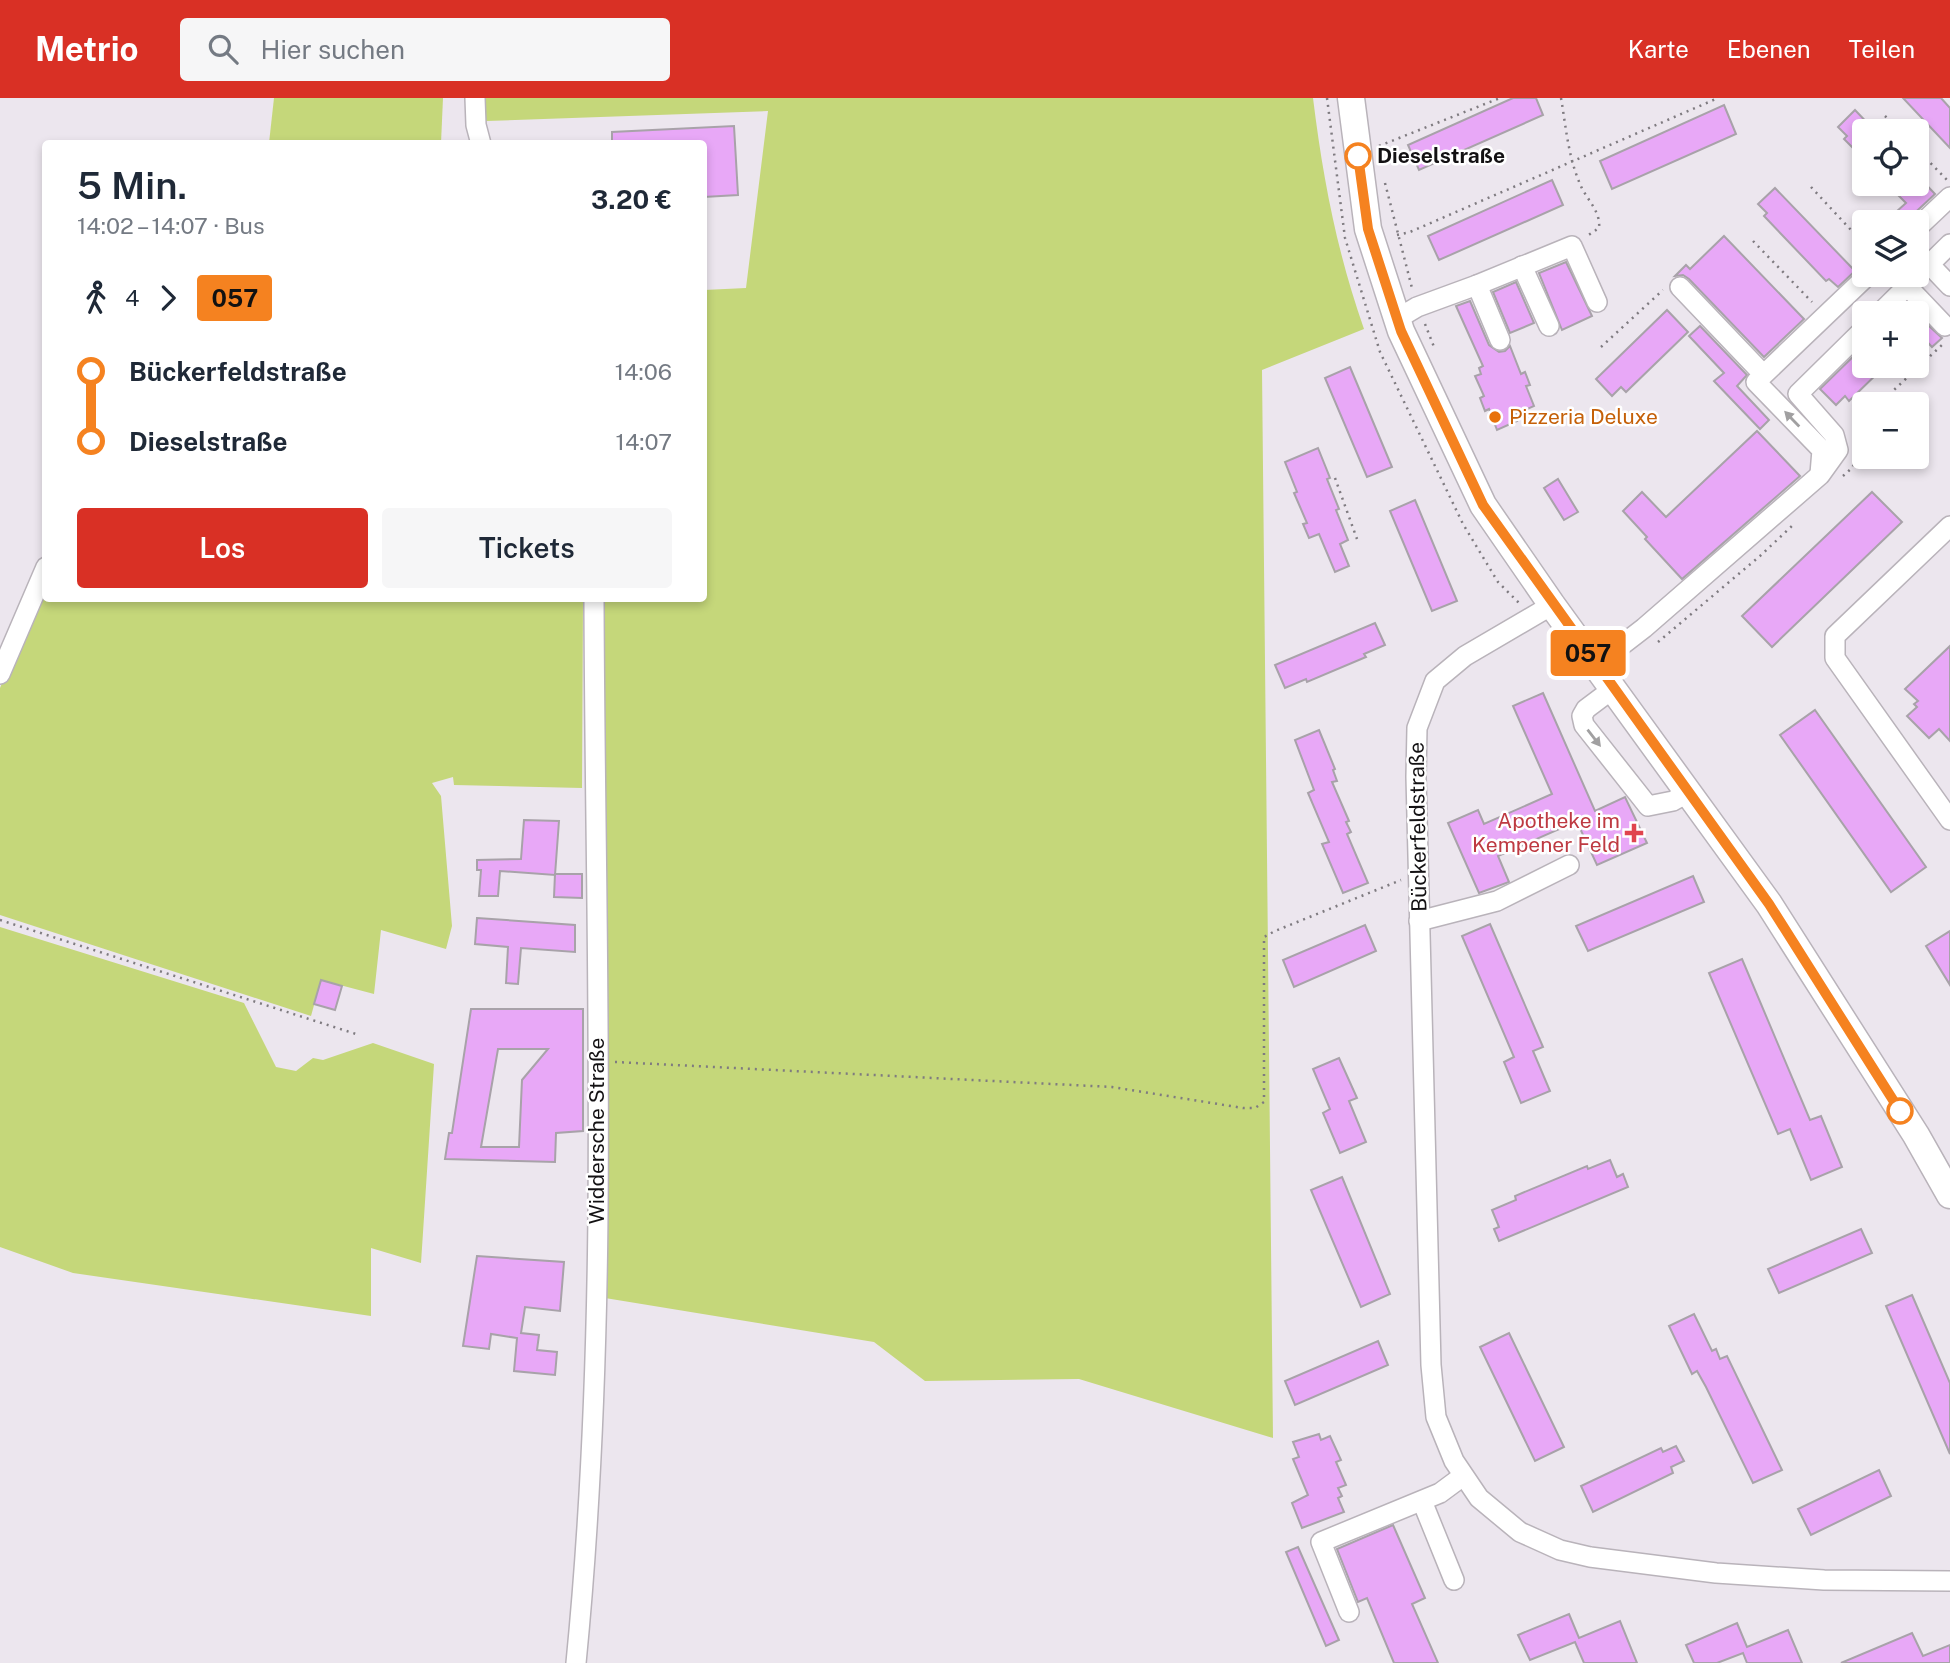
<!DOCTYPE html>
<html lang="de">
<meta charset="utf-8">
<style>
body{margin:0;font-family:"Public Sans",sans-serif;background:#f6f6f7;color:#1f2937;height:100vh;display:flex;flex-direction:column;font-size:26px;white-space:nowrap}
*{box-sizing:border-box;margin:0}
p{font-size:23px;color:#747a83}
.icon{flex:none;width:38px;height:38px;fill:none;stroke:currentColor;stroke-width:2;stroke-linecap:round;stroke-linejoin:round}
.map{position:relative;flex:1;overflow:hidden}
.panel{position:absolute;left:42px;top:42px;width:665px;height:462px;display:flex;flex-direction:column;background:#fff;border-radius:7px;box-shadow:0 4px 10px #0003}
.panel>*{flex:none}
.badge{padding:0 14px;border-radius:5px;font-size:24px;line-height:46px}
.tools{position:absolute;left:1852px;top:21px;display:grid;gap:14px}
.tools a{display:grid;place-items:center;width:77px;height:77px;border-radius:7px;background:#fff;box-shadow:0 4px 10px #0003;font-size:35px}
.map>.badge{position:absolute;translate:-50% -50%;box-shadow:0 0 0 4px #fff}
.legs{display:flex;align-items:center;gap:10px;height:77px;padding:0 35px;font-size:23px}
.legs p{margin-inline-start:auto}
.headline{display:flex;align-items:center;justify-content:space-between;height:119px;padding:0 35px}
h1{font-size:38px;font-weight:600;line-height:52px}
.primary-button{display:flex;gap:14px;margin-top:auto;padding:14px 35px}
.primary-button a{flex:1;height:80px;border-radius:7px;background:#d93025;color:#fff;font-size:28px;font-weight:600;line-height:80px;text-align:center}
.primary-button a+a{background:#f6f6f7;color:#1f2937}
ul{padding:0 35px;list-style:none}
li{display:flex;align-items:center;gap:24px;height:70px;font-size:26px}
li i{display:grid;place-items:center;width:10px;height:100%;margin:0 9px;background:currentColor}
li i::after{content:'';width:18px;height:18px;margin:-9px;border:5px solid;border-radius:50%;background:#fff}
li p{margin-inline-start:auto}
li:first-child i{background:linear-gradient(#0000 50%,currentColor 0)}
li:last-child i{background:linear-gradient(currentColor 50%,#0000 0)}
header{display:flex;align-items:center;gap:42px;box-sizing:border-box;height:98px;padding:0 35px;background:#d93025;color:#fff}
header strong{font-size:33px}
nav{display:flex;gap:38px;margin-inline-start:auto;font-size:24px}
.search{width:490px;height:63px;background:#f6f6f7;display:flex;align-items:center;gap:18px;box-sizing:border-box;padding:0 24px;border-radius:7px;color:#747a83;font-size:26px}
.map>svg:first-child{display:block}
.green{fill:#c5d77a}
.building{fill:#e8a8f7;stroke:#a8a2a9;stroke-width:2;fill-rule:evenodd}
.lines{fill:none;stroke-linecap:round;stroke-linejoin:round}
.minor-casing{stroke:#b9b3ba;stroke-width:22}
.major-casing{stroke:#b9b3ba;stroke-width:29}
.path{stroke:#7f7b80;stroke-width:2.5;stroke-dasharray:2 5;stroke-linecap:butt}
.minor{stroke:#fff;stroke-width:19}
.major{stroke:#fff;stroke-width:26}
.oneway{fill:#a1a0a1}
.line-1-casing{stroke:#fff;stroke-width:16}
.line-1{stroke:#f58220;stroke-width:10}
.stop-1-dot{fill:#fff;stroke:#f58220;stroke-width:3.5}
.food-dot{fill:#e8710a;stroke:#fff;stroke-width:2.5}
.health-dot{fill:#e0444e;stroke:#fff;stroke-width:2.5}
.labels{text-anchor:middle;stroke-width:5;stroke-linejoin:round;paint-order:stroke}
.stop-label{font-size:21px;font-weight:bold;fill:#131113;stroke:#fff;text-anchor:start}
.food-label{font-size:21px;fill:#c56008;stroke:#fff;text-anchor:start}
.health-label{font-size:21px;fill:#be3a42;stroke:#fff;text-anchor:end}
.street-label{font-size:21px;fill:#131113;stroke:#fff}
</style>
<header>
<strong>Metrio</strong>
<div class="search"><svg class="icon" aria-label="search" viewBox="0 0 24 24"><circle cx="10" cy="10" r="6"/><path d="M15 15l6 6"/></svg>Hier suchen</div>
<nav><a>Karte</a><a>Ebenen</a><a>Teilen</a></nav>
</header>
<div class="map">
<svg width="1950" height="1565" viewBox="0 0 1950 1565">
<rect width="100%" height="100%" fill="#ece6ee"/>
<!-- green -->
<g class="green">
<polygon points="274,0 443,0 441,45 269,45"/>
<path d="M 485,0 L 1313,0 C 1323,81 1337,154 1364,231 L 1262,272 L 1273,1340 L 1079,1281 L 925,1283 L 874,1244 L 605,1200 L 601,501 L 704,500 L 704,192 L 746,190 L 768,13 L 486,23 Z"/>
<polygon points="45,480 46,500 583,501 582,690 454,687 453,679 432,685 441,698 452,828 446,851 381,832 374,896 321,882 311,918 0,817 0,590"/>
<polygon points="0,829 244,905 276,969 296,973 313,960 323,962 373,945 434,966 421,1165 371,1150 371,1218 73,1175 0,1149"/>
</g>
<!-- building -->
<g class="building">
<polygon points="1513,0 1536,0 1543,17 1419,72 1408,47"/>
<polygon points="1903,0 1941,0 1950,10 1950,50"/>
<polygon points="1724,7 1736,36 1612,91 1600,63"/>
<polygon points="1855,12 1875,33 1864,33 1864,61 1844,41 1847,38 1838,29"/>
<polygon points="734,28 738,97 704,99 704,46 612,46 612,34"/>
<polygon points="1916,76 1935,96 1905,124 1885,124 1906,105 1887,86 1916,86"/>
<polygon points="1552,82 1563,107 1439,162 1428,138"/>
<polygon points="1775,90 1855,173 1838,189 1829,181 1826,183 1764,118 1767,115 1758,106"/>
<polygon points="1724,138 1804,221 1764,259 1689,181 1683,177 1675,178 1686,167 1690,171"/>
<polygon points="1566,164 1592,218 1562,232 1539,175"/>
<polygon points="1516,184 1534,225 1510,235 1493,194"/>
<polygon points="1470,203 1489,247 1499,254 1505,253 1510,248 1521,276 1525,274 1530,287 1526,288 1534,308 1514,317 1517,323 1497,332 1489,311 1485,313 1480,300 1484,298 1475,278 1481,276 1479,270 1483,268 1456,208"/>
<polygon points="1667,212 1688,234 1626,294 1621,289 1612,298 1596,281"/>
<polygon points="1916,216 1942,240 1932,249 1916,232"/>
<polygon points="1700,228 1747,277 1737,288 1769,322 1760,331 1714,283 1724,275 1689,238"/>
<polygon points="1864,248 1864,268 1885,268 1849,303 1845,298 1836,307 1820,291"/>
<polygon points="1350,269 1392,369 1367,379 1325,280"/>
<polygon points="1757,333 1800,378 1682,481 1645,441 1647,439 1623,413 1642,394 1666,419"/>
<polygon points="1318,350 1330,380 1327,381 1339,411 1336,412 1348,442 1340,446 1349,468 1335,474 1319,436 1309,440 1303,426 1307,425 1294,395 1297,394 1285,364"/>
<polygon points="1558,381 1578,414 1564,422 1544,390"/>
<polygon points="1872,394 1902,424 1772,549 1742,518"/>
<polygon points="1415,402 1457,503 1432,513 1390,413"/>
<polygon points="1375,525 1385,547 1364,556 1366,559 1307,584 1306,581 1285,590 1275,567"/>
<polygon points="1950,548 1950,643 1939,631 1929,640 1907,618 1917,609 1914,606 1918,603 1905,591"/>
<polygon points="1543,595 1595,713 1625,699 1647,745 1597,767 1578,726 1568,730 1566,728 1498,758 1509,784 1479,795 1448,725 1478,712 1484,726 1552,696 1513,608"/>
<polygon points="1815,612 1926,769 1891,794 1780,637"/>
<polygon points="1319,632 1335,671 1333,672 1337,683 1332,684 1349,723 1346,724 1351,734 1347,736 1368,785 1343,795 1322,746 1329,744 1308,695 1314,692 1295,642"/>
<polygon points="524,722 559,723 555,777 500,773 498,798 479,798 481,772 477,772 477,762 521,761"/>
<polygon points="555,776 582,776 582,800 554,799"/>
<polygon points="1693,778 1704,804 1588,853 1576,828"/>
<polygon points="477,820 575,827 575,854 521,850 518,886 506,885 508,849 475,846"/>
<polygon points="1490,826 1543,949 1533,953 1550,993 1521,1005 1504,964 1514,959 1462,838"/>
<polygon points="1365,827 1376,853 1294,889 1283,862"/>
<polygon points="1950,833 1950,887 1926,848"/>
<polygon points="1742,861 1810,1022 1821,1018 1842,1069 1811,1082 1790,1031 1778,1036 1709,875"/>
<polygon points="321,882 342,888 335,912 314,906"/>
<path d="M 471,911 L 583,911 L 583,1033 L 556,1035 L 555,1064 L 445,1061 L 449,1035 L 452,1035 ZM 498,951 L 548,951 L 522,982 L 519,1049 L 481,1049 Z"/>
<polygon points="1339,960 1357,1000 1349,1003 1366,1044 1340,1055 1323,1015 1330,1011 1313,971"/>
<polygon points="1610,1062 1617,1079 1623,1076 1628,1089 1499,1143 1494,1131 1499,1129 1492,1112 1516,1102 1515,1098 1587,1068 1588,1071"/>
<polygon points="1342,1079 1390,1196 1361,1209 1311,1092"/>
<polygon points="1861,1131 1872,1155 1779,1195 1768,1171"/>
<polygon points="477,1158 564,1164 560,1213 525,1209 521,1235 539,1237 537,1252 557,1254 555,1277 514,1273 517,1240 491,1236 489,1251 463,1248"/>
<polygon points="1912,1197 1950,1285 1950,1356 1886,1208"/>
<polygon points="1694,1216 1712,1253 1716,1251 1720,1261 1727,1258 1782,1372 1753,1385 1706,1289 1697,1273 1692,1276 1669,1228"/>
<polygon points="1509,1235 1564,1349 1535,1363 1480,1249"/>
<polygon points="1378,1243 1388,1267 1295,1307 1285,1283"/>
<polygon points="1319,1336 1321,1342 1330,1338 1341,1362 1336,1364 1346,1387 1338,1390 1342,1398 1338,1400 1344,1414 1302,1430 1292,1405 1308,1397 1293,1361 1299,1359 1293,1344"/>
<polygon points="1676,1348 1684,1363 1671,1369 1673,1375 1593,1414 1581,1388 1661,1350 1663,1354"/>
<polygon points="1879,1372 1891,1398 1811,1437 1798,1411"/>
<polygon points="1393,1427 1425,1500 1412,1506 1438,1565 1394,1565 1367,1500 1358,1504 1337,1451"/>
<polygon points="1298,1449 1339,1542 1326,1548 1286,1454"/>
<polygon points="1569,1516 1579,1540 1620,1523 1637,1565 1584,1565 1575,1544 1530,1562 1518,1537"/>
<polygon points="1737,1525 1747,1549 1788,1532 1802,1565 1747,1565 1743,1555 1717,1565 1694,1565 1686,1547"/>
<polygon points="1912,1535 1923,1558 1950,1547 1950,1565 1841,1565"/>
</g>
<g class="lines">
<!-- minor casing -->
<g class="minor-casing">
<g id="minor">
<polyline points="475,0 476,27 481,46"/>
<polyline points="1916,131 1950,99"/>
<polyline points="1929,166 1950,188"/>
<polyline points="1522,168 1549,228"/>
<polyline points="1477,187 1500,242"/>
<polyline points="1907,188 1945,228"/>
<polyline points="1680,189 1763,276"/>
<polyline points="1880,215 1950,146"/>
<polyline points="1397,221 1417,209 1477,187 1572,148 1597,204"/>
<polyline points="1820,376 1822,352 1756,284 1868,177"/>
<polyline points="1950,428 1835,538 1835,560 1950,722"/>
<polyline points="1552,507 1465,558 1435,583 1417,630 1416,679 1431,1267 1436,1319 1454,1363 1479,1400 1520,1434 1560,1452 1590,1459 1716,1475 1824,1482 1950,1483"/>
<polyline points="1596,567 1644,530 1820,377 1838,352 1834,337 1798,296 1864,231"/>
<polyline points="0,576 46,469"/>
<polyline points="1614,590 1586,611 1582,618 1584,627 1648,708 1673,703 1689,694"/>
<polyline points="1419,823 1497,803 1569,767"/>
<polyline points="1422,1403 1454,1482"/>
<polyline points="1349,1514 1321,1444 1440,1395 1463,1378"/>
<path d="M 576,1565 C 611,1211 595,855 594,500"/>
</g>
</g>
<!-- major casing -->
<g class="major-casing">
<polyline id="major" points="1351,0 1368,131 1401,233 1483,407 1552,507 1769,806 1916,1037 1950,1097"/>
</g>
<!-- path -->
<g class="path">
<polyline points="1327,0 1345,140 1380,254 1463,426 1498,484 1520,506"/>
<path d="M 1561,0 C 1566,29 1568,58 1580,86 C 1586,101 1601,113 1599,130 L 1587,138"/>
<polyline points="1885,18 1900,33"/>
<polyline points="1379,48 1500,0"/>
<polyline points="1916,50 1948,83"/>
<polyline points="1385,85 1412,190"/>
<polyline points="1811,89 1864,146"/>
<polyline points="1397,137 1410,134 1718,0"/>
<polyline points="1753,143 1812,204"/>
<polyline points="1425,226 1434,249"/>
<polyline points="1601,249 1663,192"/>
<polyline points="1879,306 1943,246"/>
<polyline points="1856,344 1859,326 1864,321"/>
<polyline points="1843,378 1853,369 1854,361"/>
<polyline points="1335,380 1357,441"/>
<polyline points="1658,544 1760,458 1793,427"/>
<polyline points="0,822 359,937"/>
<polyline points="615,964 1112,989 1243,1010 1255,1010 1264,1004 1264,839 1275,833 1401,782"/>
</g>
<!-- minor -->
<use href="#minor" class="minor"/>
<!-- major -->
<use href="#major" class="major"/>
</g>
<!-- one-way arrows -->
<defs><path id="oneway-solid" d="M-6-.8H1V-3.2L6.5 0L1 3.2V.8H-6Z" transform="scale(1.75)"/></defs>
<g class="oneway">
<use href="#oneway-solid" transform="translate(1792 321) rotate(-134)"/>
<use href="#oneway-solid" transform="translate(1594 640) rotate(52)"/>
</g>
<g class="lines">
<!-- line-1 casing -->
<g class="line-1-casing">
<polyline id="line-1" points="1358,58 1368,131 1401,233 1483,407 1769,806 1900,1013"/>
</g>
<!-- line-1 -->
<use href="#line-1" class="line-1"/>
</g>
<!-- markers -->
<g class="stop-1-dot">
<circle cx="1358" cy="58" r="12"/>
<circle cx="1900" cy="1013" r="12"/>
</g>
<circle class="food-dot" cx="1495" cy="319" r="7"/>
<path class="health-dot" d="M1630.5 724.5h7v7h7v7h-7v7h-7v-7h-7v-7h7z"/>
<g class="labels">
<!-- stop labels -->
<g class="stop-label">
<text x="1377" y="65">Dieselstraße</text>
</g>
<!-- food labels -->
<g class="food-label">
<text x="1509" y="326">Pizzeria Deluxe</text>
</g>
<!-- health labels -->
<g class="health-label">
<text x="1620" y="730">Apotheke im<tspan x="1620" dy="24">Kempener Feld</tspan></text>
</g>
<!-- street labels -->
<g class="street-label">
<text transform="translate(1418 729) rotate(-91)" y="7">Bückerfeldstraße</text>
<text transform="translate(597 1033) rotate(-90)" y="7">Widdersche Straße</text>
</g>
</g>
</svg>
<div class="tools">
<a><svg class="icon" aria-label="locate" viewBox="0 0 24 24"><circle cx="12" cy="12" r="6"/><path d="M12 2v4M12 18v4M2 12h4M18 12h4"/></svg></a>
<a><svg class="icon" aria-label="layers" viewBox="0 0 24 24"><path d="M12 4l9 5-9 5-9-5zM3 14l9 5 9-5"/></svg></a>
<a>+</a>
<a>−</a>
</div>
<b class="badge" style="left:1588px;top:555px;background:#f58220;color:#111">057</b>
<section class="panel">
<div class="headline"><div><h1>5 Min.</h1><p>14:02 – 14:07 · Bus</p></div><b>3.20 €</b></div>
<div class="legs"><svg class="icon" aria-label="walk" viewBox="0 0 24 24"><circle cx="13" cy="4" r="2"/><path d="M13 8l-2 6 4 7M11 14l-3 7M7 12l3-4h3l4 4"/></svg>4<svg class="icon" aria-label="forward" viewBox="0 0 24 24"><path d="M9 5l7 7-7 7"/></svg><b class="badge" style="background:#f58220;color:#111">057</b></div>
<ul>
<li><i style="color:#f58220"></i><b>Bückerfeldstraße</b><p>14:06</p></li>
<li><i style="color:#f58220"></i><b>Dieselstraße</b><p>14:07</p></li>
</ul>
<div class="primary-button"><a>Los</a><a>Tickets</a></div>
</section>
</div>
